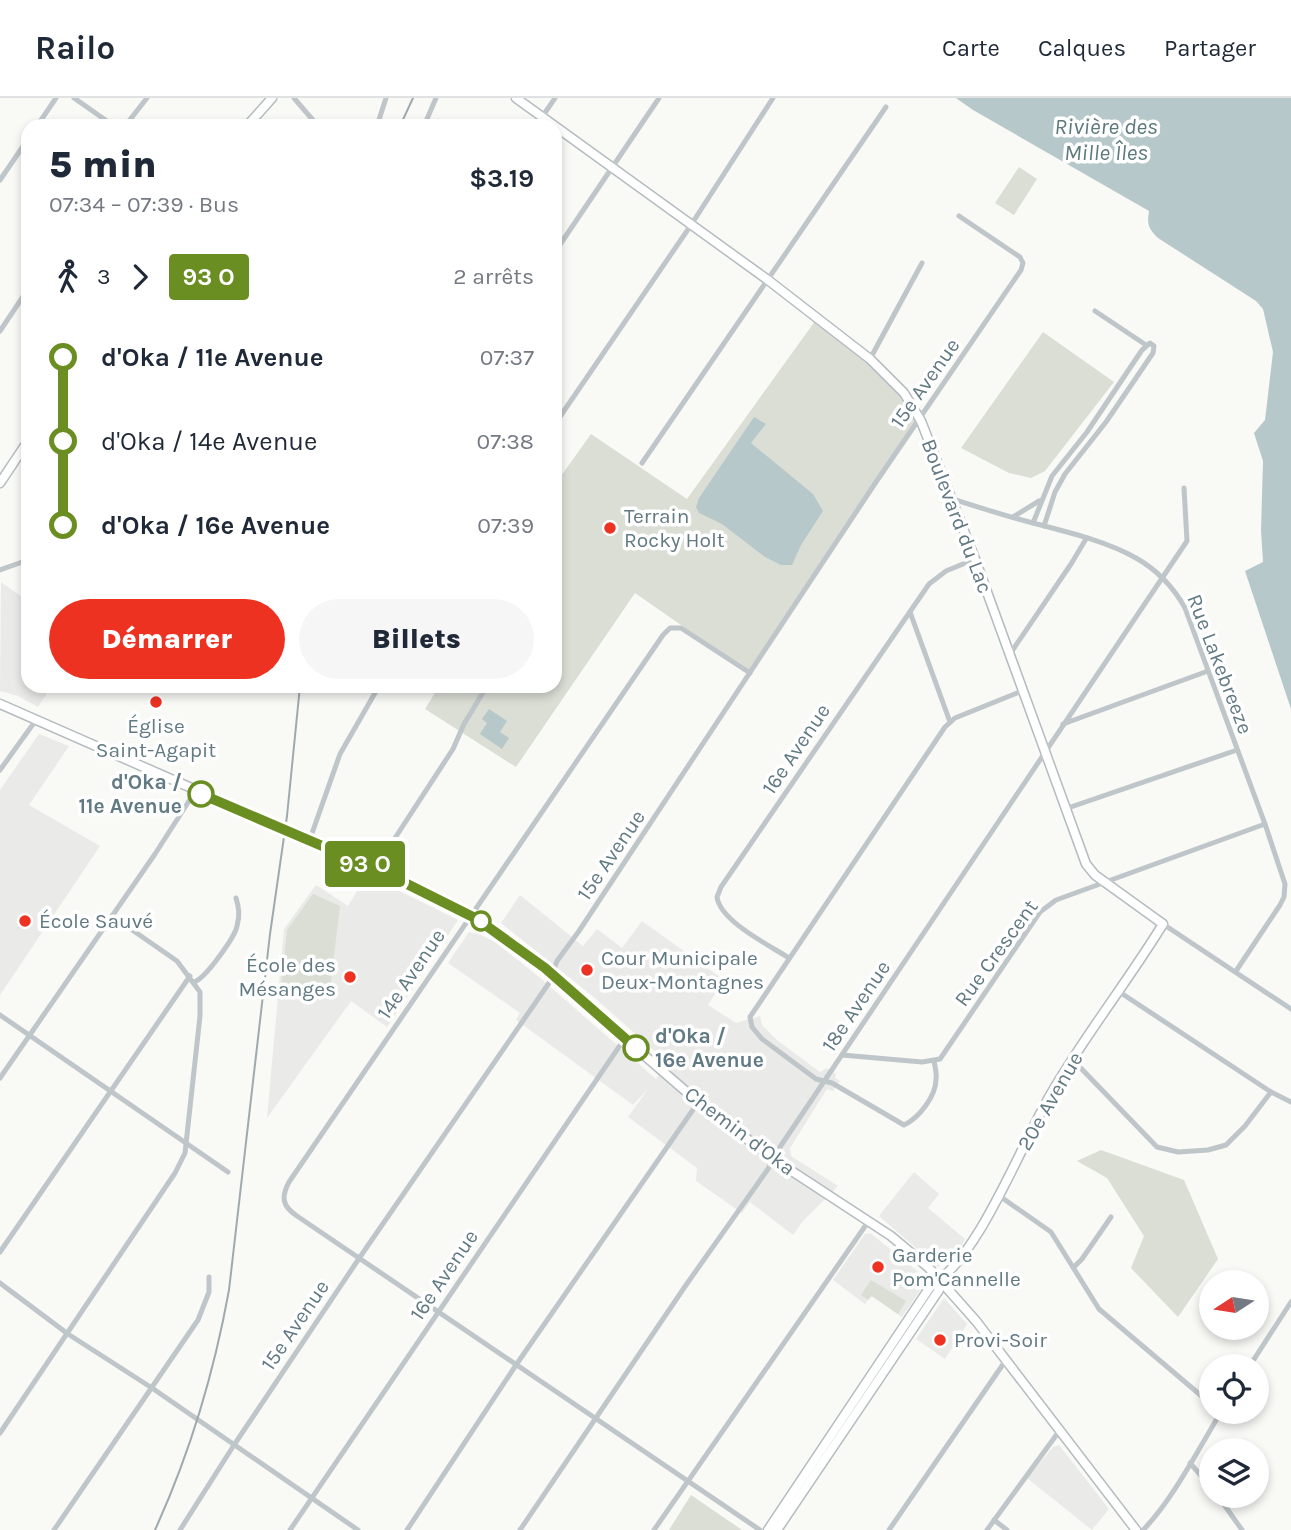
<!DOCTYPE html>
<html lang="fr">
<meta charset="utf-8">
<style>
body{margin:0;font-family:Karla,sans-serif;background:#f6f6f7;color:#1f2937;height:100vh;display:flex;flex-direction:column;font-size:26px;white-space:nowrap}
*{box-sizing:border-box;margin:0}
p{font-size:23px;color:#747a83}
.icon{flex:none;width:38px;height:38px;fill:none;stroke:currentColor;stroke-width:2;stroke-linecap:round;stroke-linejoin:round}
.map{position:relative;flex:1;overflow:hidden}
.drawer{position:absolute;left:21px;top:21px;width:541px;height:574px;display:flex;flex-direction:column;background:#fff;border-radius:21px;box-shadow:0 4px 10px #0003}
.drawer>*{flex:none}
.badge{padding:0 14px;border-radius:5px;font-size:24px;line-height:46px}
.needle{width:46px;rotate:258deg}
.tools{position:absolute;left:1199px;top:1172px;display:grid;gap:14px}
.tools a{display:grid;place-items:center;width:70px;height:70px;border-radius:50%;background:#fff;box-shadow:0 4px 10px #0003;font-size:35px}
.map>.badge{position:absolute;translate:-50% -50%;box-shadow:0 0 0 4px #fff}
.legs{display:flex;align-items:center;gap:10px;height:77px;padding:0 28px;font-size:23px}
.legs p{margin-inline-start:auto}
.overview{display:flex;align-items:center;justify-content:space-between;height:119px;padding:0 28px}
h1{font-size:38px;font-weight:800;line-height:52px}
.cta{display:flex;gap:14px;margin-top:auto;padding:14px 28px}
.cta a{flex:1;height:80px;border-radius:42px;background:#ee3222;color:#fff;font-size:28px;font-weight:800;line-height:80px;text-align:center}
.cta a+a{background:#f6f6f7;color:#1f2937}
ul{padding:0 28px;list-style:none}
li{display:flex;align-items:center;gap:24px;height:84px;font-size:26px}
li i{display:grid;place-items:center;width:10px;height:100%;margin:0 9px;background:currentColor}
li i::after{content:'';width:18px;height:18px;margin:-9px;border:5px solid;border-radius:50%;background:#fff}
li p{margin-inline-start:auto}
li:first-child i{background:linear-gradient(#0000 50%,currentColor 0)}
li:last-child i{background:linear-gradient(currentColor 50%,#0000 0)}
header{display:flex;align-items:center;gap:42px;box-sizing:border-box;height:98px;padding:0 35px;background:#fff;border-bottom:2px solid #e0e1e3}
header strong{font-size:33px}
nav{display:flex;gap:38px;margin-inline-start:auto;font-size:24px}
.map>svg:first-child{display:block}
.built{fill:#eaeae9}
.green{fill:#daded5}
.water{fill:#b7c8ca}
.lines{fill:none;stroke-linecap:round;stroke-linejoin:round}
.secondary-casing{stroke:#b4bcc0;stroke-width:11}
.street{stroke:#bfc6c9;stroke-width:5}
.secondary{stroke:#fff;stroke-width:8}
.tram{stroke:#9faaae;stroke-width:2}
.line-1-casing{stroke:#fff;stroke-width:16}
.line-1{stroke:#6b8e23;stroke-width:10}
.poi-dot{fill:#ee3222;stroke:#fff;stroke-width:2.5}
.stop-1-dot{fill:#fff;stroke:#6b8e23;stroke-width:3.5}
.labels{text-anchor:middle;stroke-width:7;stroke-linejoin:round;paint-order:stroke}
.street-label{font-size:21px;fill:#627a83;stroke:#fff}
.poi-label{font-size:21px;fill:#627a83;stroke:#fff;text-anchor:start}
.stop-label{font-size:21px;font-weight:bold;fill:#627a83;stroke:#fff;text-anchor:end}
.water-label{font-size:23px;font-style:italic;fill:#5d797d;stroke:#fff}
</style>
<header>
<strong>Railo</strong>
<nav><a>Carte</a><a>Calques</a><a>Partager</a></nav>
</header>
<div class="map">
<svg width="1291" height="1432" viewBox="0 0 1291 1432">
<rect width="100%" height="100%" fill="#f9f9f6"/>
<!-- built -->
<g class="built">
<polygon points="1,484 28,503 28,588 52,588 38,609 18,598 0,593"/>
<polygon points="39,636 69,648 29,707 100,748 0,897 0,692"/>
<polygon points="367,777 458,822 387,929 351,903 267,1020 284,831 316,787 348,808"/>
<polygon points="520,797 583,848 597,831 622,850 642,823 724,882 708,907 736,925 760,918 762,927 778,943 820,974 827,970 836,976 835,980 840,983 833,993 827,991 790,1050 791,1058 838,1088 803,1123 793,1137 750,1104 742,1115 696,1083 697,1070 628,1019 648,991 633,1007 516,922 520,915 448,865 469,834 481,837 495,844 539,879 656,981 667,964 595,900 501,825"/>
<polygon points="914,1074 939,1096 928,1110 965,1141 960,1151 938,1169 879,1118"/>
<polygon points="870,1135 926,1180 926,1184 902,1219 871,1198 865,1206 833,1182 865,1136"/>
<polygon points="944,1200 967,1226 945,1261 916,1241"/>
<polygon points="1059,1347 1109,1411 1092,1432 1027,1380 1053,1349"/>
</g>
<!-- green -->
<g class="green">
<polygon points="1019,69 1037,81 1014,117 995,105"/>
<polygon points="818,219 887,275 920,318 750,575 635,495 516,669 425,611 439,588 555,588 555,374 561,378 591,336 687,401"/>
<polygon points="1043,234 1114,284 1045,373 1031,380 1009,375 961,350"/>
<polygon points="313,796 340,808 330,892 280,900 287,832"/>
<polygon points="1101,1052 1184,1082 1218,1161 1178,1219 1131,1170 1144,1138 1107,1080 1077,1063"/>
<polygon points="871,1182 906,1203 898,1216 872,1198 868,1202 861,1197"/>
<polygon points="691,1397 742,1432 669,1432"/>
</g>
<!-- water -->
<g class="water">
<path d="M 956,0 L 1291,0 L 1291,611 L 1245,473 L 1263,464 L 1261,432 L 1263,363 L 1254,335 L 1265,322 L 1273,254 L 1263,211 L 1256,203 L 1158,140 C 1148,130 1147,126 1149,113 L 973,12 Z"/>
<polygon points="754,319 766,326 751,345 813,396 823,413 801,447 792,467 781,467 765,459 722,426 699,415 696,409 699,400"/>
<polygon points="489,611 507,623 500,634 509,640 502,651 480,636 487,625 482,621"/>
</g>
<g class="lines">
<!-- secondary casing -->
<g class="secondary-casing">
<g id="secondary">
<path d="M 516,0 L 768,182 L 870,261 L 904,295 L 921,323 L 975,461 L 1086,766 L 1095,777 L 1163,826 C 1128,883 1086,936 1052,994 C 1024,1040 977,1164 932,1186 L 768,1432"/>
<polyline points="247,28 272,0"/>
<polyline points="0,385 28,343"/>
<polyline points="0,606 383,774 477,821 519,849 704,1009 781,1066 891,1138 929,1170 976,1223 1136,1432"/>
<polyline points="777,1432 939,1192 940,1182"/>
</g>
</g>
<!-- street -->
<g class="street">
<polyline points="74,0 114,28"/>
<polyline points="294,0 318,28"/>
<polyline points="37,28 56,0"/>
<polyline points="125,28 147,0"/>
<polyline points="377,28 386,0"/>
<polyline points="424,28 436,0"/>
<polyline points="536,28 555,0"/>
<polyline points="0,82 28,41"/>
<polyline points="555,154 659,0"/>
<polyline points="1095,213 1146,247"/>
<polyline points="0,233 28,191"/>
<polyline points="870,261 922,165"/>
<polyline points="555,326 691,127 773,0"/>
<polyline points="642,365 886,9"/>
<path d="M 950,400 C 978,409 1005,418 1033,425 C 1067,434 1106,443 1136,460 C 1157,472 1174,490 1185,510 L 1265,726 L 1285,786 L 1284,799 L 1280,807 L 1236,873"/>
<polyline points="1013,419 1039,403"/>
<polyline points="1033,425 1052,378 1087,334 1142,252 1150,245 1154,248 1153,255 1106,324 1065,376 1055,394 1044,428"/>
<polyline points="0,472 28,462"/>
<polyline points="910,514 950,624"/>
<polyline points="1010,556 1071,466 1086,441"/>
<path d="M 750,575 L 681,530 L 670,530 L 663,537 L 289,1084 C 281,1099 282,1108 297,1118 L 760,1432"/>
<polyline points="1063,626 1208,573"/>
<polyline points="0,672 36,622"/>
<polyline points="1065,711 1237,652"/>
<polyline points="310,741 340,656 379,588"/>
<polyline points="377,771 382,760 453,651 464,626 487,588"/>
<polyline points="1163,826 1291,911"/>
<path d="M 789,860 C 769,847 720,823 717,799 L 721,789 L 929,486 L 946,473 L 975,461"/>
<path d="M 194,884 C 205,881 235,839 237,828 C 240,817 239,810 236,800"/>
<polyline points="1118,893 1271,994 1291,1004"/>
<polyline points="0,917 228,1074"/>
<polyline points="842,957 922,964 940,961 1040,814 1056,802 1265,726"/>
<polyline points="1073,962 1157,1049 1178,1054 1208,1052 1226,1047 1245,1028 1271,994"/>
<path d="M 934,963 C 935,969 937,975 936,981 C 936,998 919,1020 904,1027 L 832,985 L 816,981 L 762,941 L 752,929 L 750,919 L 945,629 L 955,620 L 1022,593"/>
<polyline points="0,980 155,756 196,692"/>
<polyline points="998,1097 1051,1134 1099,1211 1211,1306"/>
<polyline points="0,1154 190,878"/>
<polyline points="1074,1169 1082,1161 1111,1119"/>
<polyline points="0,1185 68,1236 152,1290 358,1432"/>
<polyline points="1249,1269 1291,1204"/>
<polyline points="0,1335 175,1075 185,1055 200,918 200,894 177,863 112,818"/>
<polyline points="1190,1365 1211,1389"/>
<polyline points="1218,1398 1242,1432"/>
<polyline points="994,1422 1007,1432"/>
<polyline points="54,1432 198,1222 209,1194 209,1179"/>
<polyline points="180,1432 234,1347 360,1159 549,885 557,863 579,833 876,384 1021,172 1023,165 1020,159 959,118"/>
<polyline points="290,1432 625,940"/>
<polyline points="407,1432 516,1267 699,1003"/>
<polyline points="520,1432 686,1187 768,1071 780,1049 1187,443 1184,390"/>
<polyline points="654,1432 868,1124"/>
<polyline points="889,1432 1006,1262"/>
<polyline points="987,1432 1060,1332"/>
<path d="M 1143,1432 C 1172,1403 1199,1350 1221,1314"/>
</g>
<!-- secondary -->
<use href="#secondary" class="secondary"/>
<!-- tram -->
<g class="tram">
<polyline points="400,28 413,0"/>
<path d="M 155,1432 C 190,1355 214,1275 229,1192 L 270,836 L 287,718 L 300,588"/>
</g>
</g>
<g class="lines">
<!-- line-1 casing -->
<g class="line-1-casing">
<polyline id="line-1" points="201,696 383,774 477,821 545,870 636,950"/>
</g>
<!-- line-1 -->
<use href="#line-1" class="line-1"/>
</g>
<!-- markers -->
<g class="poi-dot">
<circle cx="610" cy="430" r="7"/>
<circle cx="156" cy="604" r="7"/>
<circle cx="25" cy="823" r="7"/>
<circle cx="587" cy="872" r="7"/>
<circle cx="350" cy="879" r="7"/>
<circle cx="878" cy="1169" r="7"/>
<circle cx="940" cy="1242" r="7"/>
</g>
<g class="stop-1-dot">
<circle cx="201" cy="696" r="12"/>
<circle cx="481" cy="823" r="9"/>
<circle cx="636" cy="950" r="12"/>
</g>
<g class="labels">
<!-- street labels -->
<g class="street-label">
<text transform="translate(925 285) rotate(-55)" y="7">15e Avenue</text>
<text transform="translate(957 418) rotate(69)" y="7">Boulevard du Lac</text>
<text transform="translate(1220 566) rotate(69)" y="7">Rue Lakebreeze</text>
<text transform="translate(796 651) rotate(-56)" y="7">16e Avenue</text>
<text transform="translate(611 757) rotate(-56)" y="7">15e Avenue</text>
<text transform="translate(996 855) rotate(-54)" y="7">Rue Crescent</text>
<text transform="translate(411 876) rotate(-56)" y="7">14e Avenue</text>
<text transform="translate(856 908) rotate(-56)" y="7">18e Avenue</text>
<text transform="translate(1050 1003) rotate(-60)" y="7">20e Avenue</text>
<text transform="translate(740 1033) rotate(37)" y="7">Chemin d'Oka</text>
<text transform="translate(444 1177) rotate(-56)" y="7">16e Avenue</text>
<text transform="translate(295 1227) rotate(-56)" y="7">15e Avenue</text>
</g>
<!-- poi labels -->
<g class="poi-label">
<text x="624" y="425">Terrain<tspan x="624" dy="24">Rocky Holt</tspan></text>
<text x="156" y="635" text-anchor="middle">Église<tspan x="156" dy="24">Saint-Agapit</tspan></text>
<text x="39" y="830">École Sauvé</text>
<text x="601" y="867">Cour Municipale<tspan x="601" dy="24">Deux-Montagnes</tspan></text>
<text x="336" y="874" text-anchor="end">École des<tspan x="336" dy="24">Mésanges</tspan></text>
<text x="892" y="1164">Garderie<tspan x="892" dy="24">Pom'Cannelle</tspan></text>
<text x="954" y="1249">Provi-Soir</text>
</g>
<!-- stop labels -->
<g class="stop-label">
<text x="182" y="691">d'Oka /<tspan x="182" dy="24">11e Avenue</tspan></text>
<text x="655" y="945" text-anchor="start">d'Oka /<tspan x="655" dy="24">16e Avenue</tspan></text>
</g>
<!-- water labels -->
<g class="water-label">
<text x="1106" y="36">Rivière des<tspan x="1106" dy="26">Mille Îles</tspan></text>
</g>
</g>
</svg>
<div class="tools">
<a><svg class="needle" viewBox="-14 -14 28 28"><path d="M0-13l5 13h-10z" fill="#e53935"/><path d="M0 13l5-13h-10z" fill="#747a83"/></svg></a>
<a><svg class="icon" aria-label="locate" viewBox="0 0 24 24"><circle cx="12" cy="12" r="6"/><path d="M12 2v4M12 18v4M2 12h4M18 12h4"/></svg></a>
<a><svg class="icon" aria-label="layers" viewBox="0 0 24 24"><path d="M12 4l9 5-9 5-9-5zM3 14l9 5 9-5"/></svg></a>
</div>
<b class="badge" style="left:365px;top:766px;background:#6b8e23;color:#fff">93 O</b>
<section class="drawer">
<div class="overview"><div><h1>5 min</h1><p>07:34 – 07:39 · Bus</p></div><b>$3.19</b></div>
<div class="legs"><svg class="icon" aria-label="walk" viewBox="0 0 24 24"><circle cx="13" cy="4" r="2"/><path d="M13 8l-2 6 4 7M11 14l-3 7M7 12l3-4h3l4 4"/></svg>3<svg class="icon" aria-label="forward" viewBox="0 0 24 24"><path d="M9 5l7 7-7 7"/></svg><b class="badge" style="background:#6b8e23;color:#fff">93 O</b><p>2 arrêts</p></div>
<ul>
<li><i style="color:#6b8e23"></i><b>d'Oka / 11e Avenue</b><p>07:37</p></li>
<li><i style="color:#6b8e23"></i><span>d'Oka / 14e Avenue</span><p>07:38</p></li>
<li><i style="color:#6b8e23"></i><b>d'Oka / 16e Avenue</b><p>07:39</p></li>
</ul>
<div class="cta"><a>Démarrer</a><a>Billets</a></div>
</section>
</div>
